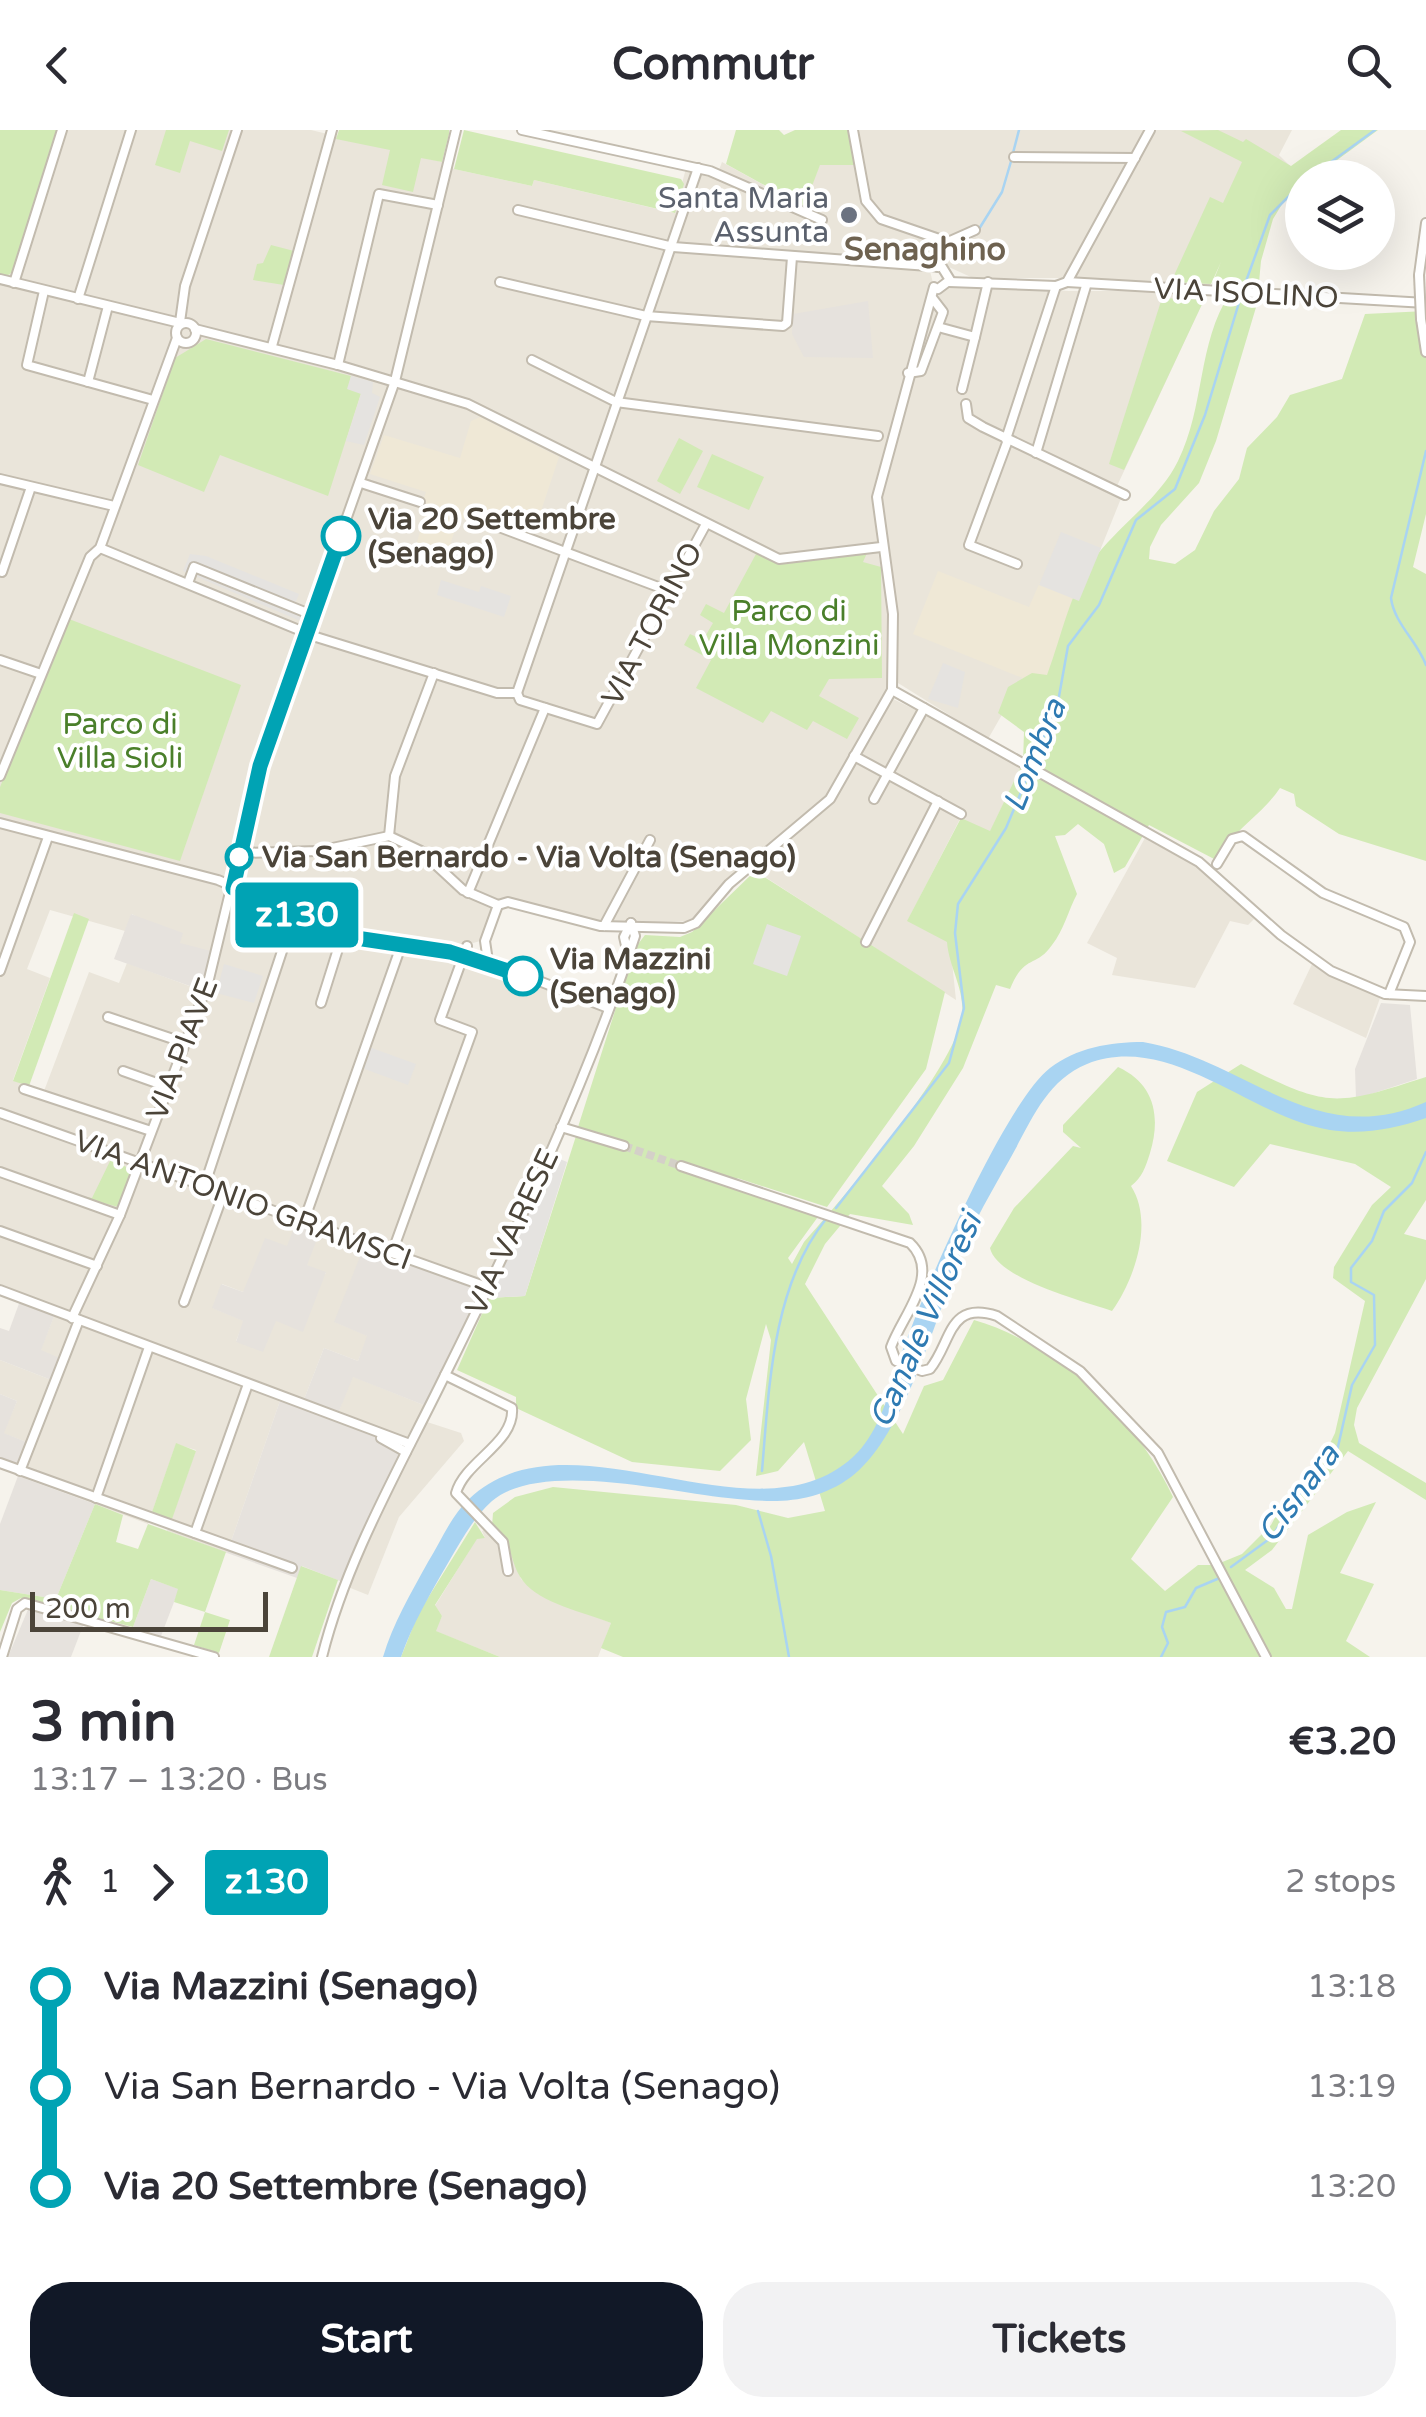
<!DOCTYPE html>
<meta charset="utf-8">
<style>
body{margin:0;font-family:"Varela Round",sans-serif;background:#f2f2f3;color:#2b2b33;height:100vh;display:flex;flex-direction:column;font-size:38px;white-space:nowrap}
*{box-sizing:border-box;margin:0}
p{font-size:32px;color:#7c7c81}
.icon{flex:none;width:55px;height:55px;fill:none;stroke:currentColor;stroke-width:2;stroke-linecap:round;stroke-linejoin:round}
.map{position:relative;height:1527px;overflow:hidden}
.details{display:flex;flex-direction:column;background:#fff;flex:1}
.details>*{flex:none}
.badge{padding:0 20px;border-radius:8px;font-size:35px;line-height:65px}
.controls{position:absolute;left:1285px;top:30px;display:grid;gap:20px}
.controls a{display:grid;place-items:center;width:110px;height:110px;border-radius:50%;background:#fff;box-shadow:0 10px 40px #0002;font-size:50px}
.scale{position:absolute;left:30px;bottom:25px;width:238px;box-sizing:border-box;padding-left:10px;border:5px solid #4b4439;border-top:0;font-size:28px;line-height:35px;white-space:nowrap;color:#4b4439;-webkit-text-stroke:8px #fff;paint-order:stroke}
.map>.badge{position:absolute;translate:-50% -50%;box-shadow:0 0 0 5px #fff}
.legs{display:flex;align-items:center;gap:15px;height:110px;padding:0 30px;font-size:32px}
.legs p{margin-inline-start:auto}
.overview{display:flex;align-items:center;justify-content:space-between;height:170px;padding:0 30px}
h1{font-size:55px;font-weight:700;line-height:75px}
.action{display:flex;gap:20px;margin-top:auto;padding:20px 30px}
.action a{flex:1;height:115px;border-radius:40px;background:#111827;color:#fff;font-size:40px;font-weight:700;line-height:115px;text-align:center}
.action a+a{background:#f2f2f3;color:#2b2b33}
ul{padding:0 30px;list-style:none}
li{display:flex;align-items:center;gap:35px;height:100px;font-size:38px}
li i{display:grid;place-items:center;width:15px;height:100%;margin:0 12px;background:currentColor}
li i::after{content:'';width:25px;height:25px;margin:-12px;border:8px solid;border-radius:50%;background:#fff}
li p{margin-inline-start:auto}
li:first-child i{background:linear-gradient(#0000 50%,currentColor 0)}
li:last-child i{background:linear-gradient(currentColor 50%,#0000 0)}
header{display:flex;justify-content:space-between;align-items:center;height:130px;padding:0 30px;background:#fff;font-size:45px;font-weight:700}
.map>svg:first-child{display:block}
.residential{fill:#eae5da;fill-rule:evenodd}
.industrial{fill:#e6e2dd}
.education{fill:#efe8d6}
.green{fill:#d2eab5}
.parking{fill:#e5e3e0}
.water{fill:#a9d4f2}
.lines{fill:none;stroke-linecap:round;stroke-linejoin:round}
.stream{stroke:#a9d4f2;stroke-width:2.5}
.minor-tunnel{stroke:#d4d0c8;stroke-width:8;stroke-dasharray:8 4;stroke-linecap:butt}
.minor-casing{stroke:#c2bbae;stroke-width:12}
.minor{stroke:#fff;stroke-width:8}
.minor-bridge-casing{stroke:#c2bbae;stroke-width:12;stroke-linecap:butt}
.minor-bridge{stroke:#fff;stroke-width:8}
.line-1-casing{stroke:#fff;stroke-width:22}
.line-1{stroke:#00a3b4;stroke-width:15}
.worship-dot{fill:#6b7280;stroke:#fff;stroke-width:4}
.stop-1-dot{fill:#fff;stroke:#00a3b4;stroke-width:5}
.labels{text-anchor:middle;stroke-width:8;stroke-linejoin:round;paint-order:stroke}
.worship-label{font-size:30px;fill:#5b616d;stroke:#fff;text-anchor:end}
.street-label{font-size:30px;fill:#4b4439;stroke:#fff}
.stop-label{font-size:30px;font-weight:bold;fill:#4b4439;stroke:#fff;text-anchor:start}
.park-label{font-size:30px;fill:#4a7f2a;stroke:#fff}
.neighbourhood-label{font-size:32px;font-weight:bold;fill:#6e6250;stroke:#fff}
.water-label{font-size:32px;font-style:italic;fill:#2e7ab2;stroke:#fff}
</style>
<header><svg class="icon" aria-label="back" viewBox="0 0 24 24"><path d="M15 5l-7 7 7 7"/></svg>Commutr<svg class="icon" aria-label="search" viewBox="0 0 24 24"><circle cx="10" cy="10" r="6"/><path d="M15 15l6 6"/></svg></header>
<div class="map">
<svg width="1426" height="1527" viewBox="0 0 1426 1527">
<rect width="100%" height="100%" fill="#f6f3ec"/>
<!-- residential -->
<g class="residential">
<polygon points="57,0 311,0 442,32 454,39 532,56 534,50 674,83 688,31 719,40 722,32 803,77 820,34 851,0 1147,0 1070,144 1063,148 973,148 940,133 930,141 933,153 876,361 877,417 890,483 890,560 829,667 691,791 604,794 508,771 491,783 484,810 451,819 356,806 295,783 236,753 0,689 0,145 7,146 15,140"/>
<polygon points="1153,0 1292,0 1279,25 1290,36 1241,84 1209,157 1074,149"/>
<polygon points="955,154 1069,161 1208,161 1117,356 1124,361 1045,557 1023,548 988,609 898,553 894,484 879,367 907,253 939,157"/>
<polygon points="891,568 1023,632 990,702 960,689 908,790 950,813 956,870 751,738 823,679"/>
<path d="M 0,695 L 201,746 L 357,809 L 488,831 L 606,879 L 567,978 L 484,1158 L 335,1192 L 368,1206 L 358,1231 L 324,1218 L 303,1272 L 0,1157 ZM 50,780 L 125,801 L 132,784 L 180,813 L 200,860 L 127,833 L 119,853 L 89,842 L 44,961 L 13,950 L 50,848 L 27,839 ZM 287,1117 L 306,1135 L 326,1143 L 276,1190 L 236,1211 L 244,1191 L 213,1178 L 222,1154 L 243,1162 Z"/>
<polygon points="1145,708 1198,738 1254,789 1248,795 1230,791 1195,858 1112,845 1117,828 1087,813"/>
<polygon points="1312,834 1380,868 1366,908 1293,874"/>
<polygon points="56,1181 281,1268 227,1423 167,1401 196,1320 176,1314 148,1394 17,1345 29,1313 3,1303 17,1271 0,1264 0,1230 54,1251 40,1221"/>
<polygon points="352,1246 426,1276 409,1309 337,1286"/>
<polygon points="424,1291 461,1303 464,1311 399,1387 368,1465 348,1457"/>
<polygon points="492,1396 509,1410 521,1449 537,1463 611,1493 598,1527 500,1527 435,1501 442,1486 435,1476 477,1408 485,1408 482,1401"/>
</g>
<!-- industrial -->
<g class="industrial">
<polygon points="868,171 873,228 804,227 792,204 793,184"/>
<polygon points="131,784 183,803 180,813 211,821 201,860 114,829"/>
<polygon points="1381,873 1410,875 1417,949 1356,969 1355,939"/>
<polygon points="297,1090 321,1099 307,1135 326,1142 303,1202 276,1191 263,1222 236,1212 243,1191 212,1178 221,1154 243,1162 265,1108 287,1116"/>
<polygon points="365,1114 484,1158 426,1276 353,1247 337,1286 303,1272 324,1218 358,1231 367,1206 334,1192"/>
<polygon points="21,1168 56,1181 41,1220 62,1229 54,1251 0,1230 0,1198 9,1201"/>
<polygon points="0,1264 17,1271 4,1303 29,1313 17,1345 0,1339"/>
<polygon points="281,1268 366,1301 404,1321 345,1453 302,1436 297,1448 227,1423"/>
<polygon points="18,1346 95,1374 56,1469 0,1460 0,1394"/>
<polygon points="151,1449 179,1459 161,1506 133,1497"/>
<polygon points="29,1477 84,1493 71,1527 8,1527"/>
</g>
<!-- education -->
<g class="education">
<polygon points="480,287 559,327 535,399 484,382 479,394 459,387 446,428 415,418 427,380 421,377 426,362 370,344 384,305 460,328 471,291"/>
<polygon points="938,441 1029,477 1040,452 1080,468 1045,557 913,504"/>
</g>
<!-- green -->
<g class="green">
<polygon points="0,0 57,0 15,140 7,146 0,145"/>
<polygon points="166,0 229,0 222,21 190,11 180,43 155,35"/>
<polygon points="339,0 449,0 449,4 442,32 421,28 413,62 382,55 390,20 336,9"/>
<polygon points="464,0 681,49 684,54 675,83 534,50 532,56 454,39"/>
<polygon points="736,0 779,0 784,5 795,0 851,0 856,35 820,35 804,77 726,34"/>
<path d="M 1218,0 L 1243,12 L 1246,9 L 1291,36 L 1341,0 L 1378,0 L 1314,47 L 1302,48 L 1302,56 L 1284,71 L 1273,89 L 1261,131 L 1257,174 L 1216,311 L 1199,353 L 1161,395 L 1150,417 L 1149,429 L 1175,434 L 1195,420 L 1214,381 L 1239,349 L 1247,318 L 1277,287 L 1290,265 L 1342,249 L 1365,184 L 1426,181 L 1426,384 L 1413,437 L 1426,444 L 1426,731 L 1339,704 L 1296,676 L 1294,664 L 1280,658 C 1261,686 1233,700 1216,730 L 1149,695 L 1125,737 L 1114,743 L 1104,714 L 1078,694 L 1065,705 L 1055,706 L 1077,764 C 1068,781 1064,800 1052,815 C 1035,839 1025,823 1010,859 L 996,855 L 963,938 L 914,1016 L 882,1056 L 909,1084 L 913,1095 L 850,1084 L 825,1114 L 805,1154 L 903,1304 L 924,1256 L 943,1250 L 974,1190 C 1057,1214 1137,1288 1173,1367 L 1131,1429 L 1165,1461 L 1198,1435 L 1215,1435 L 1242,1424 L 1271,1395 L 1289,1361 L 1322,1330 L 1335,1303 L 1365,1171 L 1333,1148 L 1334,1137 L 1372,1075 L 1391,1057 L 1355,1034 L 1270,1014 L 1234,1057 L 1167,1031 L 1197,962 L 1241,934 C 1328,978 1333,977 1426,947 L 1426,1070 L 1404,1104 L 1426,1110 L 1426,1149 L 1357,1278 L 1354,1295 L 1359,1313 L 1426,1353 L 1426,1370 L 1348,1321 L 1272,1420 L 1245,1440 L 1274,1458 L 1286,1479 L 1292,1479 L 1308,1405 L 1347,1382 L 1376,1372 L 1340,1443 L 1374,1454 L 1346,1511 L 1370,1527 L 623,1527 L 601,1518 L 611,1493 C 584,1482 541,1474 523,1451 C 508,1431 516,1416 492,1396 L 493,1383 L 515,1367 L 553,1357 L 736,1375 L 788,1388 L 825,1381 L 804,1312 L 778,1341 L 756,1346 L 771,1210 L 766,1194 L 746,1269 L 751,1310 L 720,1341 L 632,1332 L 516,1278 L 516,1267 L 457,1240 L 489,1168 L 525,1166 L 576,1006 L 624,1021 L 626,1012 L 578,997 L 635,818 L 645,805 L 680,807 L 692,802 L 755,741 L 945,862 L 926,939 L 827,1077 L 737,1048 L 743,1059 L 820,1084 L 788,1128 L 792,1134 L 804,1112 C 841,1071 956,937 962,886 C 965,859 949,838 947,812 L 907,791 L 961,688 L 990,701 L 1023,632 L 1024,602 L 998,583 L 1008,557 L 1032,543 L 1047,545 C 1062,506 1071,456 1097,425 C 1122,393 1160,368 1178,331 C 1205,277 1197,214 1230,163 L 1228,157 L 1212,154 L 1221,132 L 1211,154 L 1171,152 L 1210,67 L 1223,73 L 1242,32 L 1181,1 Z"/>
<polygon points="271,115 294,121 284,155 253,150 257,134 263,133"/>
<polygon points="1162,168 1204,170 1124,340 1109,334"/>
<polygon points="206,209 351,246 348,259 361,263 328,366 220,325 204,362 138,335 175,228"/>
<polygon points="679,308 703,321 680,364 657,351"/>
<polygon points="712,324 764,347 749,380 697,357"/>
<polygon points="867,423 863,432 881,437 882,548 829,549 819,566 859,588 847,609 813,591 807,600 771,581 763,593 696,558 711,530 684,515 690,504 703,510 713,493 700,485 706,474 724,483 756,424 785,434"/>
<polygon points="69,489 241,555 180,731 0,683 0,657"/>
<polygon points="74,783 89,789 29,956 13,951"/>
<path d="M 1118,937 C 1155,954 1161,987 1150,1023 C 1146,1036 1142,1048 1131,1056 C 1154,1092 1135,1149 1112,1181 C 1083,1171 997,1149 990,1118 L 1014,1078 L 1073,1016 L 1081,1018 L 1063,1002 L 1063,995 Z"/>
<polygon points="111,1029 132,1040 118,1077 71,1064 92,1068"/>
<polygon points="176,1313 196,1321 172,1389 152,1382"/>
<polygon points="95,1374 123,1385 116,1412 138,1419 148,1394 226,1422 205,1482 230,1490 219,1523 194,1515 205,1482 174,1472 178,1459 151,1449 133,1497 21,1468 12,1473 0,1502 0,1460 56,1469"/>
<polygon points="475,1392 485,1408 477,1409 435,1475 442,1486 436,1501 500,1527 401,1527 418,1484"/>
<polygon points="301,1436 338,1450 312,1527 269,1527"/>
</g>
<!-- parking -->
<g class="parking">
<polygon points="351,246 373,252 372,263 380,267 364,315 346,311 361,264 347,259"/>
<polygon points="1061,402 1101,418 1079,471 1039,455"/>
<polygon points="190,424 206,426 299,464 295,474 306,479 303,488 298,490 183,441"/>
<polygon points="441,450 479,462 481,456 511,466 504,487 437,465"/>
<polygon points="943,533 965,542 958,578 928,569"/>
<polygon points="767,794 801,806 787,846 753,834"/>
<polygon points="224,834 263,846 254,873 216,863"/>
<polygon points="369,917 416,934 408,955 362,938"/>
<polygon points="555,1027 567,1032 525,1166 489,1168"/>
</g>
<!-- water -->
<path class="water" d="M 1143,912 C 1245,929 1315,1022 1426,972 L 1426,988 C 1394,999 1363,1005 1330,1000 C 1251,988 1170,901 1087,934 C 1050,949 1034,984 1016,1018 C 999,1049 980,1080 966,1112 C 938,1177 907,1305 851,1347 C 813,1375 774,1373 728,1368 C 668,1362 540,1330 492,1371 C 473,1388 461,1411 448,1433 C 430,1464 413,1493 401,1527 L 383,1527 C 393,1493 411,1463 428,1432 C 441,1411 451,1386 469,1369 C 569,1274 754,1418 853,1327 C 877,1305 887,1270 896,1240 C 915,1179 1004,973 1050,938 C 1076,918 1110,912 1143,912 Z"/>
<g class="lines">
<!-- stream -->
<g class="stream">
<polyline points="1013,23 1019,0"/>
<polyline points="1309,48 1375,0"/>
<polyline points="979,99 1002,62 1012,28"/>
<polyline points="1245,154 1270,85 1302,53"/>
<path d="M 1426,321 L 1391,468 C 1394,493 1417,511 1426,535"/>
<polyline points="1033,633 1058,572 1068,516 1099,475 1136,390 1175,359 1205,285 1241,166"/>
<polyline points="836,1078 949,933 964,878 955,803 958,774 1006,698 1030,641"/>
<path d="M 762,1341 C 769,1259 772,1156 826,1089"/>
<polyline points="758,1381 771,1426 789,1527"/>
<polyline points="1231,1437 1272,1407 1294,1371 1337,1321 1352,1255 1375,1215 1374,1165 1351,1152 1351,1138 1372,1111 1384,1081 1412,1053 1426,1022"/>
<polyline points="1161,1527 1168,1513 1162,1497 1166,1482 1185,1477 1196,1458 1222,1447"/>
</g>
<!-- minor-tunnel -->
<polyline class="minor-tunnel" points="624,1016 681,1036"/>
<!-- minor casing -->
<g class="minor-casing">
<g id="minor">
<polyline points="522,0 710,41 822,90"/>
<polyline points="853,0 866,71 881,89 948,112"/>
<polyline points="1014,27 1135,28"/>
<polyline points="518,80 673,117 942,137 950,150 938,159"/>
<polyline points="938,137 948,112 975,100"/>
<polyline points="1419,145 1426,93"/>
<polyline points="0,149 180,193"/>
<polyline points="500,152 646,186 783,196 787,193 792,127"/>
<polyline points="949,152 1056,156 1067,152 1150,0"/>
<polyline points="1067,152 1426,173"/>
<polyline points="14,153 62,0"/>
<polyline points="44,161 27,235 153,270"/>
<polyline points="78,169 131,0"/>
<polyline points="1421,189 1426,222"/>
<polyline points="180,192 185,156 237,0"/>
<circle cx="186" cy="203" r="10"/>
<polyline points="938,197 975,207 988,152"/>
<polyline points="195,199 338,235 468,274 779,429 881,417"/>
<polyline points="272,216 332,0"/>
<polyline points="532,230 616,272 878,306"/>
<polyline points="338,235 379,64 438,75"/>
<polyline points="908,243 921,241 943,182 933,169"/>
<polyline points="88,252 108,176"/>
<polyline points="962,259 975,207"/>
<polyline points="966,274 968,288 983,297 1125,365"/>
<polyline points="1006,309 1056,156"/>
<polyline points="1008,310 969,415 1017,434"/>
<polyline points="1036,323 1086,156"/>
<polyline points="0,349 114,376"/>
<polyline points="361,353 420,372"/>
<polyline points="483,391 669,461"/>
<polyline points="100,418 316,507 497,563 517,563 520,570 597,594 706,394"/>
<polyline points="2,442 31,357"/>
<polyline points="188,453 194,437 312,485"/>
<polyline points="0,530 41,544"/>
<polyline points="892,560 1199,732 1281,805 1331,841 1385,864 1426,866"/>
<polyline points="517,563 698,38"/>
<polyline points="854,626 961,684"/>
<polyline points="0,646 90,427 100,418 177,208"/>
<polyline points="874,669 924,578"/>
<polyline points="0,693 218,750 356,808 488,831 608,878"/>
<polyline points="389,706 395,646 434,543"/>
<polyline points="241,723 318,721 389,706 421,721 463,760 498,775"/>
<polyline points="1217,734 1232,709 1243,706 1323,763 1404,797 1410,812 1389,864"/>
<polyline points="468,763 545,578"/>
<polyline points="498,775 508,772 600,796 684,798 696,793 729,754 830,669 892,560 893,484 877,367 934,157"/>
<polyline points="604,796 650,710"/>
<polyline points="866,812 938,671"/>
<polyline points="628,824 624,807 631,793"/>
<polyline points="488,831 485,811 498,775"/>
<polyline points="0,841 48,707"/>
<polyline points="321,873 343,803"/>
<polyline points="108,887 185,913"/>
<polyline points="123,941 168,957"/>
<polyline points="24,959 151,1001"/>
<polyline points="0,983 487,1157"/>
<polyline points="561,997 624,1016"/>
<path d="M 681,1036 L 910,1113 C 942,1144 903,1184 891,1217 L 896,1231 L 922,1241 L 930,1239 C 952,1212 948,1170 997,1186 L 1080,1241 L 1158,1323 L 1266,1527"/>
<polyline points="0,1042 120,1085"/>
<polyline points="205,1054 294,785"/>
<polyline points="304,1091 401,816"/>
<polyline points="0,1101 97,1136"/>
<polyline points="392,1123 472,902 440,890 467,816"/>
<polyline points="0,1160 410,1314"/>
<polyline points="184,1172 224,1062"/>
<polyline points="72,1188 120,1085 208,853 264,622 395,251 456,0"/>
<path d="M 445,1245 L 512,1278 C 515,1313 465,1331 456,1363 L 503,1412 L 508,1441"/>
<polyline points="381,1308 406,1322"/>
<polyline points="0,1333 292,1438"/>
<polyline points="20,1341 79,1190"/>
<polyline points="96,1368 149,1217"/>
<polyline points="195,1403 248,1254"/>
<polyline points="2,1527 17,1479 25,1473 214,1527"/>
<path d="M 322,1527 C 346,1430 400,1337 444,1247 C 515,1104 585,957 635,806 L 631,793"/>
</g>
</g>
<!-- minor -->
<use href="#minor" class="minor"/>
<!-- minor-bridge casing -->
<g class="minor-bridge-casing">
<polyline id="minor-bridge" points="1419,145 1421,189"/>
</g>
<!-- minor-bridge -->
<use href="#minor-bridge" class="minor-bridge"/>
</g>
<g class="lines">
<!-- line-1 casing -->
<g class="line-1-casing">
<polyline id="line-1" points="341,406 260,636 233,758 356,808 450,822 523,846"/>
</g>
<!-- line-1 -->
<use href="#line-1" class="line-1"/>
</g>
<!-- markers -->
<circle class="worship-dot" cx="849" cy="85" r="10"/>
<g class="stop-1-dot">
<circle cx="341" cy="406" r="18"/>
<circle cx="239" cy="727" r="12"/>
<circle cx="523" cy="846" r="18"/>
</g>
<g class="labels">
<!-- worship labels -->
<g class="worship-label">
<text x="829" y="78">Santa Maria<tspan x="829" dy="34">Assunta</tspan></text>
</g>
<!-- street labels -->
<g class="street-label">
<text transform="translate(1246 163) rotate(3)" y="10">VIA ISOLINO</text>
<text transform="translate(652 494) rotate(-62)" y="10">VIA TORINO</text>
<text transform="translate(182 919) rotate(-69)" y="10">VIA PIAVE</text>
<text transform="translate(243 1070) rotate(20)" y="10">VIA ANTONIO GRAMSCI</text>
<text transform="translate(512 1102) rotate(-65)" y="10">VIA VARESE</text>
</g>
<!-- stop labels -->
<g class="stop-label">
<text x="368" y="399">Via 20 Settembre<tspan x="368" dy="34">(Senago)</tspan></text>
<text x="262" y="737">Via San Bernardo - Via Volta (Senago)</text>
<text x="550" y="839">Via Mazzini<tspan x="550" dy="34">(Senago)</tspan></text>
</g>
<!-- park labels -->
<g class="park-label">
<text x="789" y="491">Parco di<tspan x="789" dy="34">Villa Monzini</tspan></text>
<text x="120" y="604">Parco di<tspan x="120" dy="34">Villa Sioli</tspan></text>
</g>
<!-- neighbourhood labels -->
<g class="neighbourhood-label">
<text x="925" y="130">Senaghino</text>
</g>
<!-- water labels -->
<g class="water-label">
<text transform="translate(1034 625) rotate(-68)" y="11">Lombra</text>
<text transform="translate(925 1190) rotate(-66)" y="11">Canale Villoresi</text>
<text transform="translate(1298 1363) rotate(-53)" y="11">Cisnara</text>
</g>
</g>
</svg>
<div class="controls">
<a><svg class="icon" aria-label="layers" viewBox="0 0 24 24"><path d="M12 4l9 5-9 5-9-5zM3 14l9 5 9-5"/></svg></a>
</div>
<div class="scale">200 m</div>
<b class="badge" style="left:297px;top:785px;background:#00a3b4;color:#fff">z130</b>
</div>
<section class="details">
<div class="overview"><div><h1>3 min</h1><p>13:17 – 13:20 · Bus</p></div><b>€3.20</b></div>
<div class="legs"><svg class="icon" aria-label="walk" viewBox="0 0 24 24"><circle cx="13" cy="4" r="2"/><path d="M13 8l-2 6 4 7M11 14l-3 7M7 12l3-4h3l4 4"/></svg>1<svg class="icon" aria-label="forward" viewBox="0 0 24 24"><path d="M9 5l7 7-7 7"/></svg><b class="badge" style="background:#00a3b4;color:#fff">z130</b><p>2 stops</p></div>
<ul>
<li><i style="color:#00a3b4"></i><b>Via Mazzini (Senago)</b><p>13:18</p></li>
<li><i style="color:#00a3b4"></i><span>Via San Bernardo - Via Volta (Senago)</span><p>13:19</p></li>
<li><i style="color:#00a3b4"></i><b>Via 20 Settembre (Senago)</b><p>13:20</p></li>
</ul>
<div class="action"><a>Start</a><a>Tickets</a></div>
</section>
